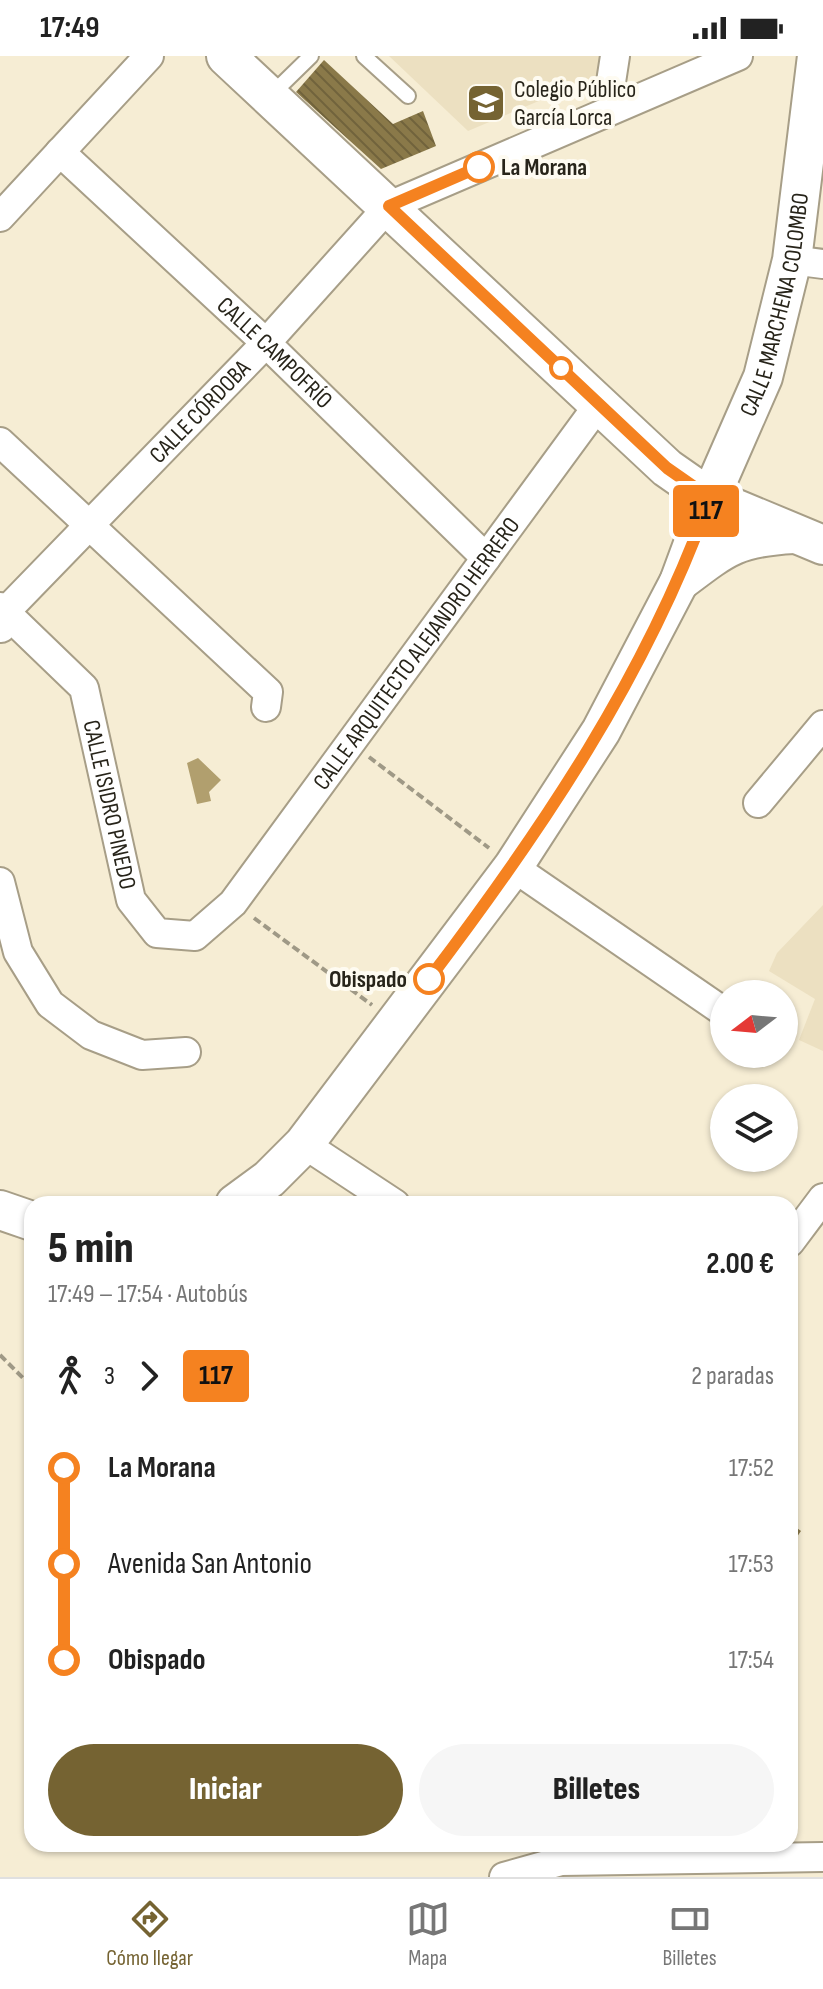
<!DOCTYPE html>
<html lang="es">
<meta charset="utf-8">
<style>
body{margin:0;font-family:"Sofia Sans Condensed",sans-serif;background:#f6f6f6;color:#222;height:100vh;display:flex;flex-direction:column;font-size:30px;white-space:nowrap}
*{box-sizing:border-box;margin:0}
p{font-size:26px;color:#767676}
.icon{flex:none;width:44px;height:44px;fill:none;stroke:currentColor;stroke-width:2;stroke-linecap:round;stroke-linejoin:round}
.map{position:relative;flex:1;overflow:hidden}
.side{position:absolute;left:24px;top:1140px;width:774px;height:656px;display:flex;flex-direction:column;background:#fff;border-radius:24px;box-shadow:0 2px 6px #0004}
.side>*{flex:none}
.badge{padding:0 16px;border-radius:6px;font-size:28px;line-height:52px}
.needle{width:52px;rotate:254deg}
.buttons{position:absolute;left:710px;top:924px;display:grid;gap:16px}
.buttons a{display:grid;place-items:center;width:88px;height:88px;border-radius:50%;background:#fff;box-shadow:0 2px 6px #0004;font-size:40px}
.map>.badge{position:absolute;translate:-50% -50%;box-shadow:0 0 0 4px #fff}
.legs{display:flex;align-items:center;gap:12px;height:88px;padding:0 24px;font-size:26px}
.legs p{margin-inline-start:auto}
.overview{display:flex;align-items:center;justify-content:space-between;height:136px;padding:0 24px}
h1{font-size:44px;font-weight:800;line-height:60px}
.primary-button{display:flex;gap:16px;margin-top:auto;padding:16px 24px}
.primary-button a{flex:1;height:92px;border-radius:48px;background:#756332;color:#fff;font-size:32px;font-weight:800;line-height:92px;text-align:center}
.primary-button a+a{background:#f6f6f6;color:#222}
ul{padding:0 24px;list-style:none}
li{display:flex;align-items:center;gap:28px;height:96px;font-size:30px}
li i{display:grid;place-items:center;width:12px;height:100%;margin:0 10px;background:currentColor}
li i::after{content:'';width:20px;height:20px;margin:-10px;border:6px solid;border-radius:50%;background:#fff}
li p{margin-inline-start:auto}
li:first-child i{background:linear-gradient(#0000 50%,currentColor 0)}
li:last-child i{background:linear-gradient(currentColor 50%,#0000 0)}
.status{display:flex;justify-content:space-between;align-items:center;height:56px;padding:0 40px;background:#fff;direction:ltr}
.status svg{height:22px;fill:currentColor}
.tabs{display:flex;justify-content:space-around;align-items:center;height:112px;border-top:2px solid #e0e0e0;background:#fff;font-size:22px;color:#767676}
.tabs a{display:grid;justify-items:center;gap:4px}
.tabs .current{color:#756332}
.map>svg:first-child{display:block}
.built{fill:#ece0c1}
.water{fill:#b19f6e}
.building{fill:url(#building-back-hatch)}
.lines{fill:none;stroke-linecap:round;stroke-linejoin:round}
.lane-casing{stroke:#a79e87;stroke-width:18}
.street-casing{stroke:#a79e87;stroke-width:32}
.secondary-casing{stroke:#a79e87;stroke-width:42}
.path{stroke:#9f9986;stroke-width:4;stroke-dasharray:8 4;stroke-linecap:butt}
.lane{stroke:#fff;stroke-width:14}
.street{stroke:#fff;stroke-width:28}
.secondary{stroke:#fff;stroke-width:38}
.line-1-casing{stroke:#fff;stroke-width:18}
.line-1{stroke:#f58220;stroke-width:12}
.stop-1-dot{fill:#fff;stroke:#f58220;stroke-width:4}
.labels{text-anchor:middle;stroke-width:8;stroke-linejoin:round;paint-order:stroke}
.poi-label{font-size:24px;fill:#27241a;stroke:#fefbf1;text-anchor:start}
.stop-label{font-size:24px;font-weight:bold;fill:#27241a;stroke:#fefbf1;text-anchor:start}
.street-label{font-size:24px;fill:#27241a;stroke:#fefbf1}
</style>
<div class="status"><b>17:49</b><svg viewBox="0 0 49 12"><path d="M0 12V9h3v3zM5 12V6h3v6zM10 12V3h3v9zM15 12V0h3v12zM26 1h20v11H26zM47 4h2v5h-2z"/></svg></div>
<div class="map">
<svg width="823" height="1821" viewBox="0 0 823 1821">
<defs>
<pattern id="building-back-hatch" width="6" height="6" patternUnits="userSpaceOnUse" patternTransform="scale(2)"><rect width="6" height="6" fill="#8a7949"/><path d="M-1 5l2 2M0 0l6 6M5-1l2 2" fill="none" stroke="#71633c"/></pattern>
</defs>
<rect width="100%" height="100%" fill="#f6edd4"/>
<!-- built -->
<g class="built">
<polygon points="389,0 601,0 598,20 468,75"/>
<polygon points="823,849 823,995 799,984 815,943 769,915 777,897"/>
</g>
<!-- water -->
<polygon class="water" points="198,702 221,724 209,736 211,745 197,748 187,707"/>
<!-- building -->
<g class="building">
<polygon points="324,4 393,68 423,55 436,90 381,113 296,36"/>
<polygon points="790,1467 801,1475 790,1491"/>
</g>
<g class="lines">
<!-- lane casing -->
<g class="lane-casing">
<g id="lane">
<polyline points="364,0 408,40"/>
<polyline points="270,40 311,0"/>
</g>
</g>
<!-- street casing -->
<g class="street-casing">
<g id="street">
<polyline points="611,26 615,0"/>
<path id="s1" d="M 60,96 L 266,287 L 486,502"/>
<polyline points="0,161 149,0"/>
<polyline points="792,204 823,208"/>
<polyline points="0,386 268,636 266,651"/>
<path id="s2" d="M 0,551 L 84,632 L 131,844 L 157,877 L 195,880 L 233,847 L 599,348"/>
<path id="s3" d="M 1,572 L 5,556 L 266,287 L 389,150 L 738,0"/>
<polyline points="758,747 823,669"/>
<polyline points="513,811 724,956"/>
<polyline points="0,826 18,896 50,948 91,979 142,999 186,996"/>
<polyline points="304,1088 395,1148"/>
<polyline points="790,1186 823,1142"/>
<polyline points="504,1821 561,1805 823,1801"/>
</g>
</g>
<!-- secondary casing -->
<g class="secondary-casing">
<g id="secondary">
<polyline points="226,0 667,412 710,442 823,489"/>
<path d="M 679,526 C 725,491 736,481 794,478"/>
<path id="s4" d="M 235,1148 L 269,1123 L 304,1088 L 513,811 L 601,675 L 679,526 L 710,442 L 763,321 L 792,204 L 817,0"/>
<polyline points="0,1154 32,1165"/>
</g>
</g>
<!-- path -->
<g class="path">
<polyline points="369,701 489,792"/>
<polyline points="254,862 372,949"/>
<polyline points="0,1299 32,1331"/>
</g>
<!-- lane -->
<use href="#lane" class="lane"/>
<!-- street -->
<use href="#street" class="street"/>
<!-- secondary -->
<use href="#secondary" class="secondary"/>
</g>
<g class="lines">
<!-- line-1 casing -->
<g class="line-1-casing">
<path id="line-1" d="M 429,923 C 542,774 647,619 710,442 L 667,412 L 389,150 L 479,111"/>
</g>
<!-- line-1 -->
<use href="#line-1" class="line-1"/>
</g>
<!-- icons -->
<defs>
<g id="school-square" transform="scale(2)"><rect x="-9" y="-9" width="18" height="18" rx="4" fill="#756332" stroke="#fefbf1"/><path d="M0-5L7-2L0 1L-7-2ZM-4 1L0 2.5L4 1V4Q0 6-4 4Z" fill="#fff"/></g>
</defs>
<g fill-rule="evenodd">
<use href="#school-square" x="486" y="47"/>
</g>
<!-- markers -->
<g class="stop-1-dot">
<circle cx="479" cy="111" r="14"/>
<circle cx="561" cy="312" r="10"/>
<circle cx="429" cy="923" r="14"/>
</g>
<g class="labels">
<!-- poi labels -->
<g class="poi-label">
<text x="514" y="41">Colegio Público<tspan x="514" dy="28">García Lorca</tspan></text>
</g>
<!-- stop labels -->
<g class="stop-label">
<text x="501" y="119">La Morana</text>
<text x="407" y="931" text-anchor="end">Obispado</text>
</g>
<!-- street labels -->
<g class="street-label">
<text dy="8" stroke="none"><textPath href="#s4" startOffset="1064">CALLE MARCHENA COLOMBO</textPath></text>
<text dy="8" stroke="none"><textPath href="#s1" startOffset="294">CALLE CAMPOFRÍO</textPath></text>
<text dy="8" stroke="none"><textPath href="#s3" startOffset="296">CALLE CÓRDOBA</textPath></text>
<text dy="8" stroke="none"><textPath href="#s2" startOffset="774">CALLE ARQUITECTO ALEJANDRO HERRERO</textPath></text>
<text dy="8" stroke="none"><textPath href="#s2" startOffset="236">CALLE ISIDRO PINEDO</textPath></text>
</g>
</g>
</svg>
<div class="buttons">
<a><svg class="needle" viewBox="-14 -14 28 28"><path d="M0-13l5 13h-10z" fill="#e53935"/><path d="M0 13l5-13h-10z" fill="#767676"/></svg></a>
<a><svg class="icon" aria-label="layers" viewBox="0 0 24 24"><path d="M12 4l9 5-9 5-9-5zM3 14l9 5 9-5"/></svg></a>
</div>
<b class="badge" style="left:706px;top:455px;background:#f58220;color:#111">117</b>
<section class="side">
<div class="overview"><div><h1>5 min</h1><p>17:49 – 17:54 · Autobús</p></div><b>2.00 €</b></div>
<div class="legs"><svg class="icon" aria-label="walk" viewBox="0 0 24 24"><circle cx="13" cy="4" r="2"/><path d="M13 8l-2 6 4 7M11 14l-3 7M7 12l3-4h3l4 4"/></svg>3<svg class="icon" aria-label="forward" viewBox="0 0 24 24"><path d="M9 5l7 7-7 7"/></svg><b class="badge" style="background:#f58220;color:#111">117</b><p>2 paradas</p></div>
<ul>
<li><i style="color:#f58220"></i><b>La Morana</b><p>17:52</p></li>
<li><i style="color:#f58220"></i><span>Avenida San Antonio</span><p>17:53</p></li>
<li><i style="color:#f58220"></i><b>Obispado</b><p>17:54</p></li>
</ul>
<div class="primary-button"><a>Iniciar</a><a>Billetes</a></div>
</section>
</div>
<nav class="tabs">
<a class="current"><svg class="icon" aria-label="directions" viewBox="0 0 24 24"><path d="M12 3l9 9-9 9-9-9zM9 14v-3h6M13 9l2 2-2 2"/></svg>Cómo llegar</a>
<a><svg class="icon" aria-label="map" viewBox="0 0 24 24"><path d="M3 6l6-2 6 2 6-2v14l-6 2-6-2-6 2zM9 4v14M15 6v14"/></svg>Mapa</a>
<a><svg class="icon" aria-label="tickets" viewBox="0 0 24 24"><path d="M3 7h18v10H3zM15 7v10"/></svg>Billetes</a>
</nav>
